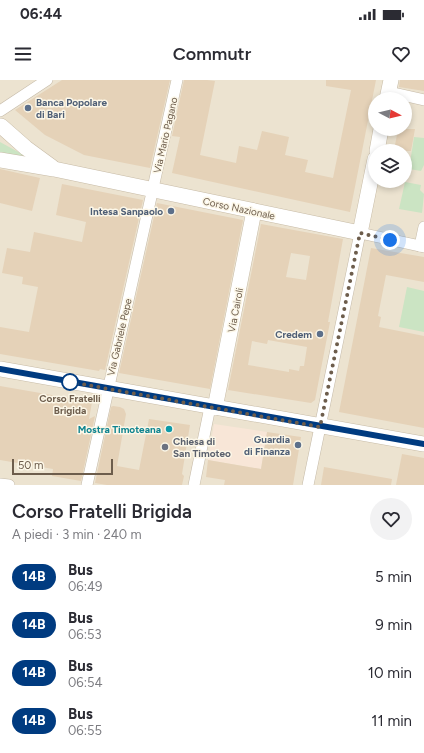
<!DOCTYPE html>
<html lang="it">
<meta charset="utf-8">
<style>
body{margin:0;font-family:Figtree,sans-serif;background:#f2f2f3;color:#2b2b33;height:100vh;display:flex;flex-direction:column;font-size:15px;white-space:nowrap}
*{box-sizing:border-box;margin:0}
p{font-size:13px;color:#7c7c81}
.icon{flex:none;width:22px;height:22px;fill:none;stroke:currentColor;stroke-width:2;stroke-linecap:round;stroke-linejoin:round}
.map{position:relative;height:405px;overflow:hidden}
.sheet{display:flex;flex-direction:column;background:#fff;flex:1}
.sheet>*{flex:none}
.badge{padding:0 8px;border-radius:13px;font-size:14px;line-height:26px}
.needle{width:26px;rotate:97deg}
.controls{position:absolute;left:368px;top:12px;display:grid;gap:8px}
.controls a{display:grid;place-items:center;width:44px;height:44px;border-radius:50%;background:#fff;box-shadow:0 2px 6px #0003;font-size:20px}
.scale{position:absolute;left:12px;bottom:10px;width:101px;box-sizing:border-box;padding-left:4px;border:2px solid #6d5d4c;border-top:0;font-size:11px;line-height:14px;white-space:nowrap;color:#6d5d4c;-webkit-text-stroke:3px #fcf7e8;paint-order:stroke}
.you{position:absolute;width:20px;height:20px;margin:-10px;border:3px solid #fff;border-radius:50%;background:#1a73e8;box-shadow:0 0 0 6px #1a73e833}
.map>.badge{position:absolute;translate:-50% -50%;box-shadow:0 0 0 2px #fff}
.round{display:grid;place-items:center;flex:none;width:42px;height:42px;border-radius:21px;background:#f2f2f3}
.head{display:flex;align-items:center;justify-content:space-between;height:68px;padding:0 12px}
h1{font-size:19px;font-weight:600;line-height:30px}
ul{padding:0;list-style:none}
li{display:flex;align-items:center;gap:12px;height:48px;padding:0 12px}
li div{flex:1}
li b{display:block;font-size:15px}
li em{font-style:normal}
li .badge{min-width:44px;font-weight:700;text-align:center}
.status{display:flex;justify-content:space-between;align-items:center;height:28px;padding:0 20px;background:#fff;direction:ltr}
.status svg{height:11px;fill:currentColor}
header{display:flex;justify-content:space-between;align-items:center;height:52px;padding:0 12px;background:#fff;font-size:18px;font-weight:600}
.map>svg:first-child{display:block}
.residential{fill:#ece3d0;fill-rule:evenodd}
.commercial{fill:#f8e6d7}
.green{fill:#cbe4c3}
.building{fill:#e5d2b8;fill-rule:evenodd}
.lines{fill:none;stroke-linecap:round;stroke-linejoin:round}
.street-casing{stroke:#c5baa8;stroke-width:12}
.secondary-casing{stroke:#c7bba6;stroke-width:16}
.street{stroke:#fff;stroke-width:11}
.secondary{stroke:#fff;stroke-width:15}
.line-casing{stroke:#fff;stroke-width:9}
.line{stroke:#003b80;stroke-width:6}
.walk{stroke:#6d5d4c;stroke-width:4;stroke-dasharray:0 7.2}
.service-dot{fill:#5c6f8a;stroke:#fcf7e8;stroke-width:1.5}
.stop-dot{fill:#fff;stroke:#003b80;stroke-width:2}
.culture-dot{fill:#0f9aa8;stroke:#fcf7e8;stroke-width:1.5}
.worship-dot{fill:#6b7280;stroke:#fcf7e8;stroke-width:1.5}
.labels{text-anchor:middle;stroke-width:3;stroke-linejoin:round;paint-order:stroke}
.service-label{font-size:10px;font-weight:bold;fill:#4e5e75;stroke:#fcf7e8;text-anchor:end}
.street-label{font-size:10px;fill:#6d5d4c;stroke:#fcf7e8}
.stop-label{font-size:10px;font-weight:bold;fill:#6d5d4c;stroke:#fcf7e8}
.culture-label{font-size:10px;font-weight:bold;fill:#0d838f;stroke:#fcf7e8;text-anchor:end}
.worship-label{font-size:10px;font-weight:bold;fill:#5b616d;stroke:#fcf7e8;text-anchor:start}
</style>
<div class="status"><b>06:44</b><svg viewBox="0 0 49 12"><path d="M0 12V9h3v3zM5 12V6h3v6zM10 12V3h3v9zM15 12V0h3v12zM26 1h20v11H26zM47 4h2v5h-2z"/></svg></div>
<header><svg class="icon" aria-label="menu" viewBox="0 0 24 24"><path d="M4 6h16M4 12h16M4 18h16"/></svg>Commutr<svg class="icon" aria-label="heart" viewBox="0 0 24 24"><path d="M12 20l-8-8c-3-5 5-10 8-4 3-6 11-1 8 4z"/></svg></header>
<div class="map">
<svg width="424" height="405" viewBox="0 0 424 405">
<rect width="100%" height="100%" fill="#f9f3e2"/>
<!-- residential -->
<path class="residential" d="M 0,0 L 424,0 L 424,405 L 0,405 ZM 375,19 L 405,19 L 405,49 L 375,49 ZM 375,71 L 405,71 L 405,101 L 375,101 Z"/>
<!-- commercial -->
<polygon class="commercial" points="214,344 267,352 261,389 208,380"/>
<!-- green -->
<g class="green">
<polygon points="414,57 424,58 424,85 421,91 409,89"/>
<polygon points="0,62 31,79 0,73"/>
<polygon points="405,102 421,105 420,110 424,114 422,133 399,129"/>
<polygon points="407,207 424,211 424,252 399,247"/>
</g>
<!-- building -->
<g class="building">
<polygon points="62,0 170,0 150,88 84,75 45,55 15,30"/>
<polygon points="184,0 207,0 215,1 200,75 236,83 239,66 257,70 262,51 289,57 285,75 308,80 305,92 333,98 351,10 326,6 326,0 376,0 350,132 172,93 180,57 172,56"/>
<polygon points="400,0 424,0 424,11 399,7"/>
<polygon points="398,49 415,49 411,71 394,71"/>
<polygon points="0,89 40,98 32,131 0,123"/>
<polygon points="62,104 143,120 105,290 100,289 99,291 0,274 0,247 29,252 38,207 22,204 23,197 2,193 7,168 30,172 34,152 82,162 86,142 56,135"/>
<polygon points="157,123 243,140 210,309 119,293"/>
<path d="M 261,144 L 343,159 L 328,242 L 330,242 L 315,320 L 311,323 L 228,310 ZM 291,173 L 310,176 L 306,200 L 286,197 ZM 268,260 L 307,267 L 304,286 L 300,286 L 299,291 L 289,289 L 289,292 L 248,285 L 252,261 L 267,264 Z"/>
<polygon points="371,168 424,177 424,202 386,195 378,236 381,237 379,247 424,256 424,348 339,332"/>
<polygon points="0,306 92,322 89,339 95,336 81,401 52,396 53,389 0,380"/>
<polygon points="113,326 120,327 124,329 126,334 117,386 139,390 149,339 190,345 182,394 184,396 182,405 107,405 95,403 111,327"/>
<polygon points="267,352 301,357 293,405 224,405 225,400 206,397 208,380 261,389"/>
<polygon points="402,374 424,378 424,405 396,405"/>
<polygon points="324,387 392,399 391,405 321,405"/>
</g>
<g class="lines">
<!-- street casing -->
<g class="street-casing">
<g id="street">
<polyline points="389,12 424,20"/>
<polyline points="0,31 47,0"/>
<polyline points="420,166 424,147"/>
<polyline points="0,404 9,405"/>
<polyline points="87,405 177,0"/>
<polyline points="194,405 210,327"/>
<polyline points="308,405 360,153 424,167"/>
</g>
</g>
<!-- secondary casing -->
<g class="secondary-casing">
<g id="secondary">
<polyline points="387,19 391,0"/>
<polyline points="1,46 26,68 52,87"/>
<polyline points="377,71 381,49"/>
<polyline points="0,80 54,89 360,153 375,79"/>
<polyline points="0,289 424,364"/>
<polyline points="215,328 254,131"/>
</g>
</g>
<!-- street -->
<use href="#street" class="street"/>
<!-- secondary -->
<use href="#secondary" class="secondary"/>
</g>
<g class="lines">
<!-- line casing -->
<g class="line-casing">
<polyline id="line" points="0,289 424,364"/>
</g>
<!-- line -->
<use href="#line" class="line"/>
<!-- walk -->
<polyline class="walk" points="70,302 320,347 360,153 390,160"/>
</g>
<!-- markers -->
<g class="service-dot">
<circle cx="28" cy="28" r="4"/>
<circle cx="171" cy="131" r="4"/>
<circle cx="320" cy="254" r="4"/>
<circle cx="298" cy="365" r="4"/>
</g>
<circle class="stop-dot" cx="70" cy="302" r="8"/>
<circle class="culture-dot" cx="169" cy="349" r="4"/>
<circle class="worship-dot" cx="165" cy="367" r="4"/>
<g class="labels">
<!-- service labels -->
<g class="service-label">
<text x="36" y="26" text-anchor="start">Banca Popolare<tspan x="36" dy="12">di Bari</tspan></text>
<text x="163" y="135">Intesa Sanpaolo</text>
<text x="312" y="258">Credem</text>
<text x="290" y="363">Guardia<tspan x="290" dy="12">di Finanza</tspan></text>
</g>
<!-- street labels -->
<g class="street-label">
<text transform="translate(165 55) rotate(-77)" y="4">Via Mario Pagano</text>
<text transform="translate(239 128) rotate(12)" y="4">Corso Nazionale</text>
<text transform="translate(235 230) rotate(-79)" y="4">Via Cairoli</text>
<text transform="translate(119 257) rotate(-77)" y="4">Via Gabriele Pepe</text>
</g>
<!-- stop labels -->
<g class="stop-label">
<text x="70" y="322">Corso Fratelli<tspan x="70" dy="12">Brigida</tspan></text>
</g>
<!-- culture labels -->
<g class="culture-label">
<text x="161" y="353">Mostra Timoteana</text>
</g>
<!-- worship labels -->
<g class="worship-label">
<text x="173" y="365">Chiesa di<tspan x="173" dy="12">San Timoteo</tspan></text>
</g>
</g>
</svg>
<div class="controls">
<a><svg class="needle" viewBox="-14 -14 28 28"><path d="M0-13l5 13h-10z" fill="#e53935"/><path d="M0 13l5-13h-10z" fill="#7c7c81"/></svg></a>
<a><svg class="icon" aria-label="layers" viewBox="0 0 24 24"><path d="M12 4l9 5-9 5-9-5zM3 14l9 5 9-5"/></svg></a>
</div>
<div class="scale">50 m</div>
<div class="you" style="left:390px;top:160px"></div>
</div>
<section class="sheet">
<div class="head"><div><h1>Corso Fratelli Brigida</h1><p>A piedi · 3 min · 240 m</p></div><a class="round"><svg class="icon" aria-label="heart" viewBox="0 0 24 24"><path d="M12 20l-8-8c-3-5 5-10 8-4 3-6 11-1 8 4z"/></svg></a></div>
<ul>
<li><span class="badge" style="background:#003b80;color:#fff">14B</span><div><b>Bus</b><p>06:49</p></div><em>5 min</em></li>
<li><span class="badge" style="background:#003b80;color:#fff">14B</span><div><b>Bus</b><p>06:53</p></div><em>9 min</em></li>
<li><span class="badge" style="background:#003b80;color:#fff">14B</span><div><b>Bus</b><p>06:54</p></div><em>10 min</em></li>
<li><span class="badge" style="background:#003b80;color:#fff">14B</span><div><b>Bus</b><p>06:55</p></div><em>11 min</em></li>
</ul>
</section>
